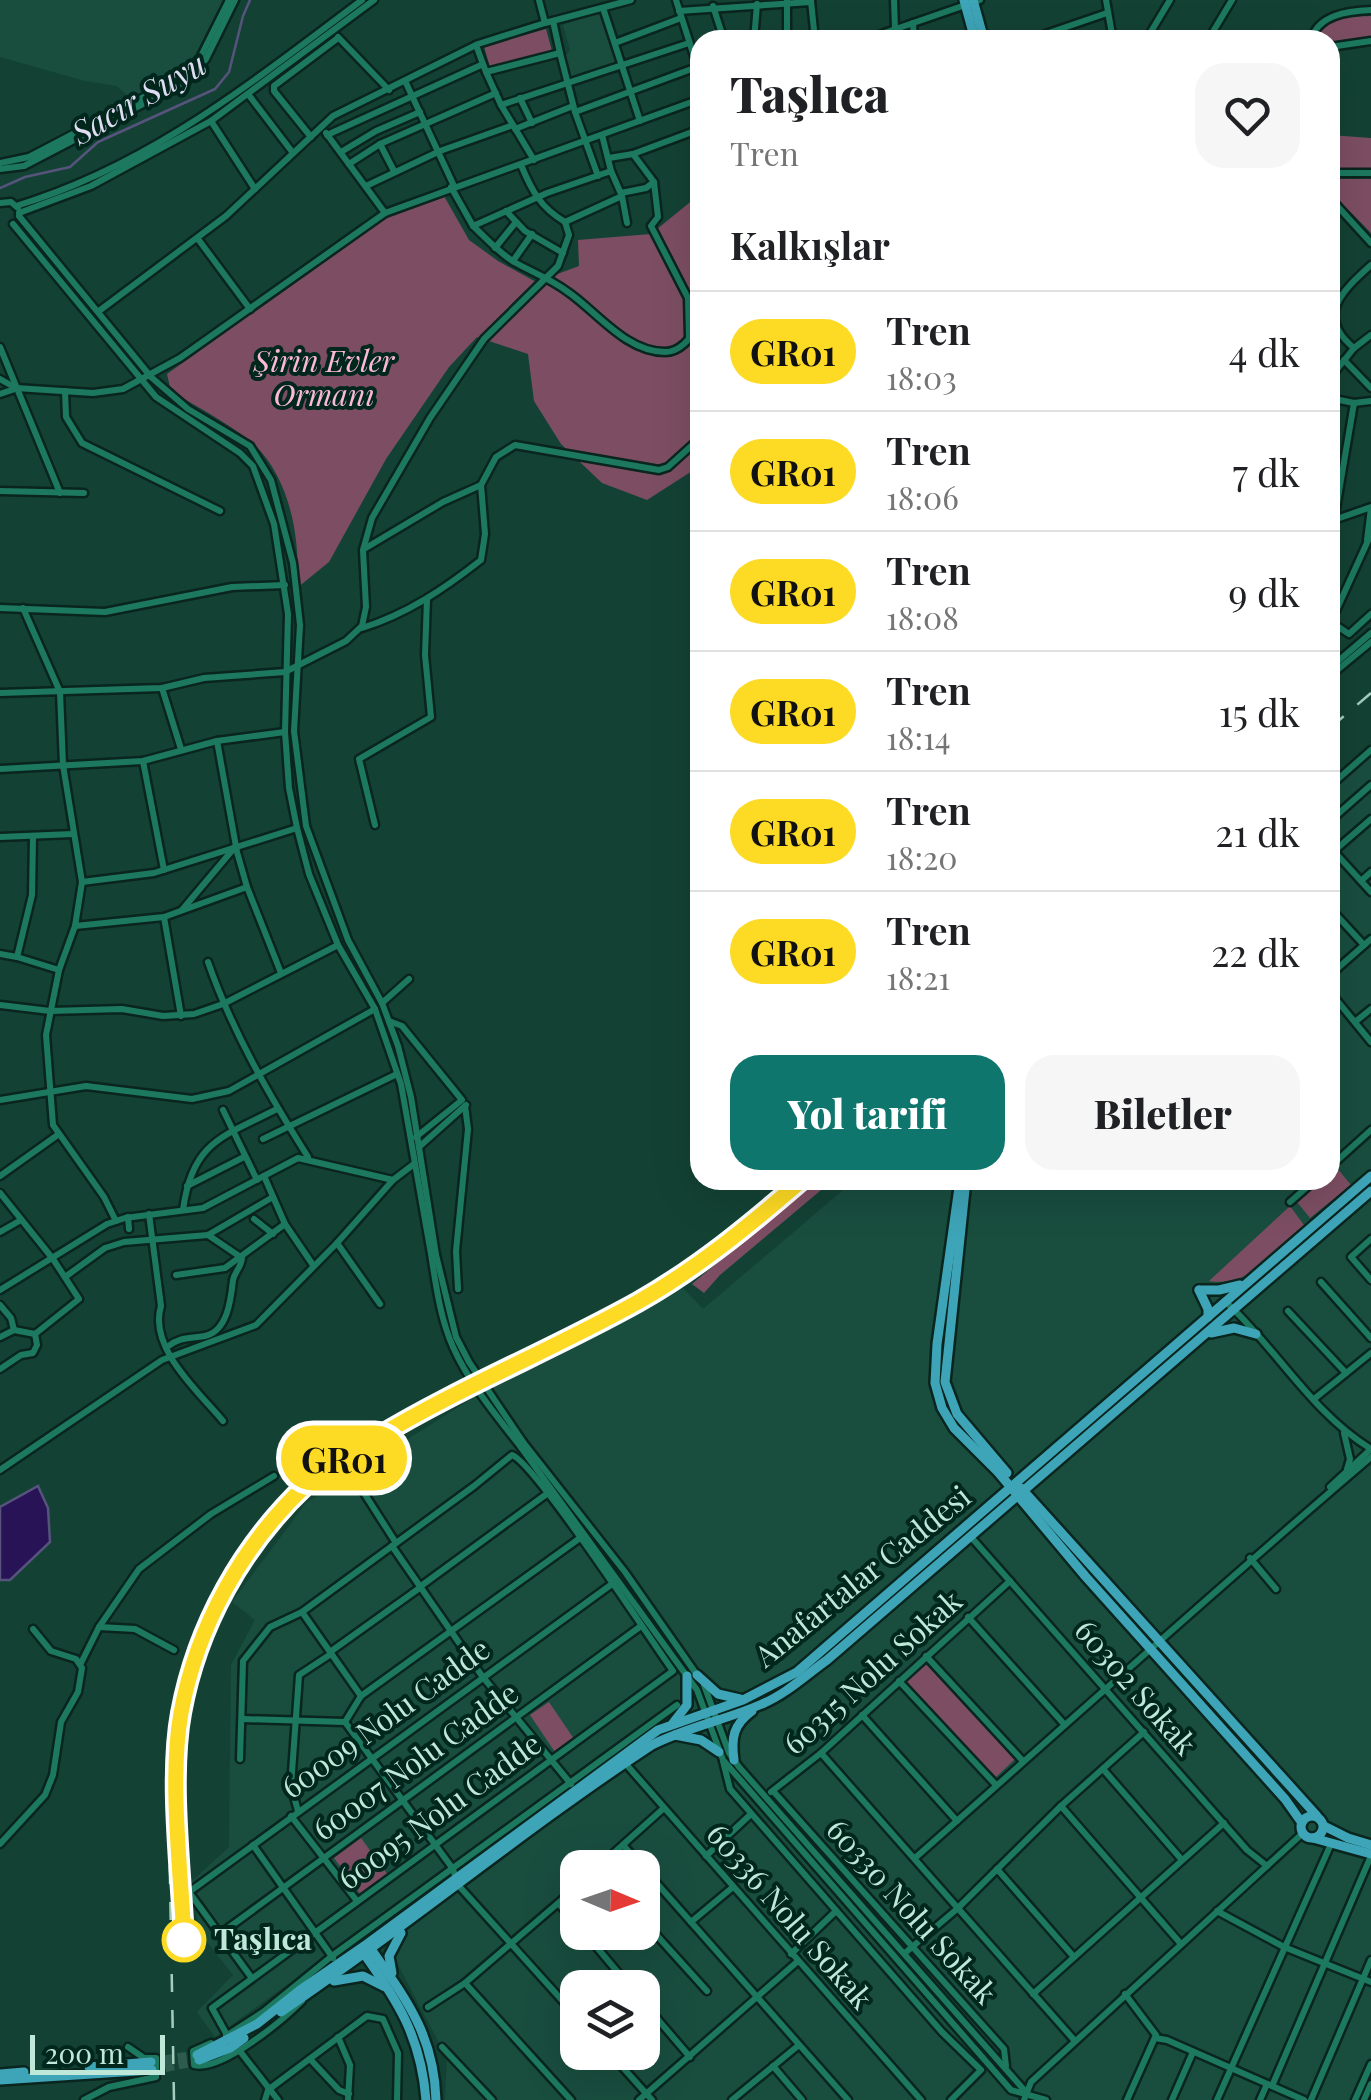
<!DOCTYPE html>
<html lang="tr">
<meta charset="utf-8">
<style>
body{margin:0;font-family:"Playfair Display",serif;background:#f6f6f6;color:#202124;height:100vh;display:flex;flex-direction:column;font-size:38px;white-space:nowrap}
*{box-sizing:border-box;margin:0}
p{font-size:32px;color:#757577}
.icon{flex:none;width:55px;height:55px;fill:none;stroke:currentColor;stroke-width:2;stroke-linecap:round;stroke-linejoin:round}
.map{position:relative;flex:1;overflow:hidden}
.drawer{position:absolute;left:690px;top:30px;width:650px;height:1160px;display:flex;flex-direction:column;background:#fff;border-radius:30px;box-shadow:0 10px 40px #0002}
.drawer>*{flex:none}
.badge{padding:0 20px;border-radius:32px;font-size:35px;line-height:65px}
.needle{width:65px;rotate:92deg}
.fabs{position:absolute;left:560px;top:1850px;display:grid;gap:20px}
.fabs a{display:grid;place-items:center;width:100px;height:100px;border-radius:20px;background:#fff;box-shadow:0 10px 40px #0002;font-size:50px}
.scale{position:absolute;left:30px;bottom:25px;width:135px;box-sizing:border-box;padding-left:10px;border:5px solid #c0e8d9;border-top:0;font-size:28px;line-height:35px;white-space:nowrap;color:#c0e8d9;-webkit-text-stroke:8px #01271d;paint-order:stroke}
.map>.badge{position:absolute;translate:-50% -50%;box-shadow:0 0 0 5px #fff}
h2{padding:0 40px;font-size:38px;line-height:90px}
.round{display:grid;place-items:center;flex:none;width:105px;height:105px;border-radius:30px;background:#f6f6f6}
.headline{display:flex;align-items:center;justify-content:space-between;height:170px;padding:0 40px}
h1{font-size:48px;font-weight:800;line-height:75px}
.button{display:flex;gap:20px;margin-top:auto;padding:20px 40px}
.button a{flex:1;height:115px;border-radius:30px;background:#0f766e;color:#fff;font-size:40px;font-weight:800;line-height:115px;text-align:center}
.button a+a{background:#f6f6f6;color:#202124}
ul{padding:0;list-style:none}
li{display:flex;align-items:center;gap:30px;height:120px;padding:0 40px;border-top:2px solid #e0e0e0}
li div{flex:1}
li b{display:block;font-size:38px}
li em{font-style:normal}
li .badge{min-width:110px;font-weight:700;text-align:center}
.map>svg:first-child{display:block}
.built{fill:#194e3f;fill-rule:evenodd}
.green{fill:#7d4e63}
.water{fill:#281356;stroke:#56537d;stroke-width:2.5}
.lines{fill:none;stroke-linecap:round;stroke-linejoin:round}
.stream{stroke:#56537d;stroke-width:2.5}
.major-tunnel{stroke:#2d5b4d;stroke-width:9;stroke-dasharray:9 4.5;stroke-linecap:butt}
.minor-casing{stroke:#0a251d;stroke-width:11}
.major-casing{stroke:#0a251d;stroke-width:14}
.minor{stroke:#1c7960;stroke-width:6}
.major{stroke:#3ea4b7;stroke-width:9}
.rail{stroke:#a4cdbe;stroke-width:2.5;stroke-dasharray:18 18;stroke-linecap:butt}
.minor-bridge-casing{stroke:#0a251d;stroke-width:11;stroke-linecap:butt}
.minor-bridge{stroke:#1c7960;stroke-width:6}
.line-casing{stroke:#fff;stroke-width:22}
.line{stroke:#fdda24;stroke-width:15}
.stop-dot{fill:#fff;stroke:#fdda24;stroke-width:5}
.labels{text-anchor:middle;stroke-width:8;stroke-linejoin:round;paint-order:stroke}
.park-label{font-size:30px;font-style:italic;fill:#fcb9d7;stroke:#01271d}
.street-label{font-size:30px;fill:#c0e8d9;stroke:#01271d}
.stop-label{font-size:30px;font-weight:bold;fill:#c0e8d9;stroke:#01271d;text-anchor:start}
.water-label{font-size:32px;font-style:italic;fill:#dfddf2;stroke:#01271d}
</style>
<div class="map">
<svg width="1371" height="2100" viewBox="0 0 1371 2100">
<rect width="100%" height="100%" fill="#134234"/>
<!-- built -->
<g class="built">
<polygon points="0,0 223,0 191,63 181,74 133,101 117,86 85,81 0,57"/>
<polygon points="604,11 620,66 573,82 564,59 570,50 563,25"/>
<path d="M 1371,743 L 1371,2100 L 445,2100 L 447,2058 L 375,1921 L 215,2037 L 197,2012 L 233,1975 L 200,1933 L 190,1883 L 229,1847 L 231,1665 L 255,1620 L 232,1602 L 306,1503 L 492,1386 L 682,1287 L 703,1309 L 855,1180 L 1330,1180 L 1330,778 ZM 578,1868 L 642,1868 L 642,1932 L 578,1932 ZM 578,1988 L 642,1988 L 642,2052 L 578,2052 Z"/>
</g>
<!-- green -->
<g class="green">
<path d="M 1371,16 L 1371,41 L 1330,47 L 1330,40 L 1317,40 C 1322,16 1351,17 1371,16 Z"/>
<polygon points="546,29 552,51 490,68 484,46"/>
<polygon points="1330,135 1371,138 1371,169 1330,168"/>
<polygon points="1330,179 1371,179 1371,233 1330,191"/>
<path d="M 700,194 L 700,466 L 647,500 L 602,483 L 561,444 L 534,401 L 528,354 L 477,337 L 449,367 L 386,459 L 329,562 L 297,588 C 301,537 289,469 245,437 C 222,420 196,406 171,391 L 167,374 L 387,217 L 444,196 L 469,240 L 498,261 L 536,282 L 579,266 L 578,240 L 651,234 Z"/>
<polygon points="1337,1168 1351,1185 1310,1218 1297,1202 1323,1180 1330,1180 1330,1174"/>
<polygon points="816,1180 833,1180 720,1275 704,1293 692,1284"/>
<path d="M 1290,1206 L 1304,1225 C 1276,1251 1250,1288 1209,1281 Z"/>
<polygon points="923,1661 1015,1759 996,1777 904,1680"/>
<polygon points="549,1702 574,1739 555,1752 530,1715"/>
<polygon points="361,1838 388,1875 361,1895 334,1858"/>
</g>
<!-- water -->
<polygon class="water" points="38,1486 48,1508 50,1542 10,1580 0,1580 0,1507"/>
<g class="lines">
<!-- stream -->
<polyline class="stream" points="0,188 25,177 70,167 98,142 215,89 229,72 243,16 250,0"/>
<!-- major-tunnel -->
<g class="major-tunnel">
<polyline points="151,2062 195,2055"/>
<polyline points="152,2070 199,2061"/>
</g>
<!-- minor casing -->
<g class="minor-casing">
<g id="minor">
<polyline points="539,0 545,23 631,0"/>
<polyline points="676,0 700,75"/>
<polyline points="894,0 895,29"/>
<polyline points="1106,0 1113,40"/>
<polyline points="787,1 787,40"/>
<polyline points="811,1 815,40"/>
<polyline points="757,4 754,40 770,40"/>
<polyline points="713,6 724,40"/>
<polyline points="603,8 640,121"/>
<polyline points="679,11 811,2"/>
<polyline points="913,23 914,40"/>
<polyline points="338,37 389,90"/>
<polyline points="864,40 980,0"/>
<polyline points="1028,40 1107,13"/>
<polyline points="1138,40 1149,35 1170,0"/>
<polyline points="1208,40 1232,0"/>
<path d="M 1311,40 C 1318,15 1347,11 1371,10"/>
<polyline points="615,43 681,18"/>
<polyline points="476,45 486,72 560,53 553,21"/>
<polyline points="1330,47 1371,41"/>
<polyline points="560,53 575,112 598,176"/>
<polyline points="486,72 501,105 534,160"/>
<polyline points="406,83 454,186"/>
<polyline points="248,94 293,153"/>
<polyline points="520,98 532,123"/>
<polyline points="501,105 689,43"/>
<polyline points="575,112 697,67"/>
<polyline points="211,121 255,189"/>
<polyline points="515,129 573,106"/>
<polyline points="326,133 385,213"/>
<polyline points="327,135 481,65"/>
<polyline points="311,137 274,91 274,86 338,38"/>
<polyline points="380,144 394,171"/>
<polyline points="341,152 376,131 420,112"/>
<polyline points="633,154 700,129"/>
<polyline points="609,158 633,154 654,182 646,188 621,193"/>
<polyline points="0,163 29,157 184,76 200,58 229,0"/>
<polyline points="349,164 380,144 496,93"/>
<path d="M 521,165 C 532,191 540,207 565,222 L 622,196"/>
<polyline points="0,169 24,166 187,81 206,59 235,0"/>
<polyline points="611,171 622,196 627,223"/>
<polyline points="1330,173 1371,173"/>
<polyline points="654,182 658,217 651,226 688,298 689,337"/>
<polyline points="366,186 440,151 513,125"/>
<polyline points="451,187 473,226 547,193 611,171 602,135"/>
<polyline points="1330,198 1371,243"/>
<polyline points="0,203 11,202 18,208"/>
<path d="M 16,206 C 151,165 252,82 362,0"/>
<polyline points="506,211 525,231 563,253"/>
<polyline points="19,213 91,186 211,121 374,0"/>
<polyline points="19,216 151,377 188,409 250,446 271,480 293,563 300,625 294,731 306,826 348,940 382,1003 398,1046 411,1097 436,1255"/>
<polyline points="13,224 156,397 240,453 253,466 274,524 288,614 285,732 289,788 297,828 309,874 338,945 375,1009 401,1084 431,1254"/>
<path d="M 473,226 C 486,238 498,252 514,262 C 532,272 551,279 568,292 C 597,312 626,352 665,352 C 682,352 692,335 700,324"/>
<polyline points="198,239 250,309"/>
<polyline points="495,248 516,222"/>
<polyline points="513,261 532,234"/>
<polyline points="99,311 226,216 333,116 478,44 545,23"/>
<polyline points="0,347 60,493"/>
<path d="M 1354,348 C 1315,316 1342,291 1371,265"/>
<polyline points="1344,360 1371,388"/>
<polyline points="1330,378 1354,348 1371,335"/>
<polyline points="0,379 16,388 93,393 123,389 180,358 385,213 700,99"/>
<polyline points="65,391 66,417 82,443 220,511"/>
<polyline points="0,394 15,389"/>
<polyline points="1330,398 1354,403 1371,401"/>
<polyline points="0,491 84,493"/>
<polyline points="1331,521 1371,507"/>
<polyline points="1334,521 1354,403"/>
<polyline points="1367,540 1371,508"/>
<polyline points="364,549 443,502 481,485 496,457 515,445 659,470 668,467 700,438"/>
<polyline points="0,608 105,612 232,587 285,585"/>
<polyline points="23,608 60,692 63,765 82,882 75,926 59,970 46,1035 53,1125 104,1197 116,1221"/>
<polyline points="1331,622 1349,634 1371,614"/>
<polyline points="1330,624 1371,534"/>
<path d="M 362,628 C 407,614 444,589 481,560 L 485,534 L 481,485"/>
<polyline points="1330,668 1371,633"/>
<polyline points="1330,676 1371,642"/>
<polyline points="162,688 181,749"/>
<polyline points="0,693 162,688 204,678 285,672 346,641 362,626 366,607 363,550 372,518 430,418 484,339 558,266 569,235 565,222"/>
<polyline points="217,741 237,852 247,887 281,973"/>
<polyline points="143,761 164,870"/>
<polyline points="0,769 143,761 217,741 285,732"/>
<polyline points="1330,786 1371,750"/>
<polyline points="1330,821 1371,785"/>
<polyline points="375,825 359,759 431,717 425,655 427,599"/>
<polyline points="0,837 73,834"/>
<polyline points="33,837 32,895 17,957 59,970"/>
<polyline points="1330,847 1371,892"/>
<polyline points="1334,851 1371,819"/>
<polyline points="1361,881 1371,872"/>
<polyline points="82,882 154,873 297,828"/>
<polyline points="1330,908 1364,945"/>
<polyline points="182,910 235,847"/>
<polyline points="164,917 181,1016"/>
<polyline points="75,926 164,917 247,887"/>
<polyline points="0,954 17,957"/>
<path d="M 208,962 C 232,1031 269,1095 308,1157"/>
<polyline points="1330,975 1371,939"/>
<polyline points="1330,992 1371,1042"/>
<polyline points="382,1003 409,979"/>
<polyline points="0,1005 50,1011 122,1009 163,1016 194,1014 223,1004 338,945"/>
<polyline points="389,1021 402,1026 462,1100 416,1137"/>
<polyline points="1355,1022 1371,1009"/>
<polyline points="0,1100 86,1086 192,1099 229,1091 375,1009"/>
<polyline points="223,1110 257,1180"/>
<polyline points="263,1139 397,1074"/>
<polyline points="419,1147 466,1105"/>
<polyline points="1330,1167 1371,1130"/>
<polyline points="0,1176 59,1134"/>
<polyline points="264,1176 285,1224 313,1265"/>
<polyline points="187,1186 244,1157"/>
<polyline points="0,1193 53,1259 79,1299 35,1334 14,1330"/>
<polyline points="1290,1202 1315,1180"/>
<path d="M 183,1210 C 192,1142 222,1137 277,1109"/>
<path d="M 149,1214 L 161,1306 C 148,1348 199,1392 223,1421"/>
<polyline points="128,1217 129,1229"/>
<polyline points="254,1219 273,1234"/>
<polyline points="0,1232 21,1220"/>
<polyline points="1371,1239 1351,1257 1371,1280"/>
<polyline points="337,1243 380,1304"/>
<polyline points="176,1275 225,1268 285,1224"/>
<polyline points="65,1277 105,1248 124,1242 208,1235 273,1197"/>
<polyline points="1321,1282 1371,1338"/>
<polyline points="458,1289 456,1251 468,1129 465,1106"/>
<polyline points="0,1290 107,1224 125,1218 203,1208 298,1158 393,1180"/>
<path d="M 1226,1302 C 1276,1348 1312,1413 1371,1449 L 1330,1487"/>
<polyline points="0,1305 11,1318 14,1330 0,1337"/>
<polyline points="1288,1311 1346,1373"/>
<path d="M 167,1347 C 181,1336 190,1339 205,1336 C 228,1331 231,1298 233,1280 C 235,1271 241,1268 242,1258 L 208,1235"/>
<polyline points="0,1369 21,1355 33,1353 37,1345 35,1334"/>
<polyline points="1314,1399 1371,1353"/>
<polyline points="1344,1433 1350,1459 1347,1469"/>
<polyline points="523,1442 625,1572 697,1675"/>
<polyline points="520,1446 697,1690 723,1760 1011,2090 1046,2100"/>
<polyline points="0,1470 162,1360 256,1325 337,1243 393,1180 414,1164"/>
<polyline points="366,1477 357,1482 396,1543"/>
<polyline points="971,1537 1247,1850 1267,1866"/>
<polyline points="392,1546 482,1676 571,1784"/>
<polyline points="1250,1558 1276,1589"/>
<polyline points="421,1586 548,1493"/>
<polyline points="302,1612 361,1696"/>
<polyline points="968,1617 1064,1724"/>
<polyline points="99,1627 139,1569 211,1514 274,1476"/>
<polyline points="330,1652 421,1587"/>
<polyline points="926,1656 1022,1760"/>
<polyline points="81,1663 99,1627 135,1629 174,1650"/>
<polyline points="899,1681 996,1785"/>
<polyline points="704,1685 729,1753 739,1767 1025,2091"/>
<polyline points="862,1715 957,1821"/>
<polyline points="243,1719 345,1722 361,1696 580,1538"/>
<polyline points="345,1722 453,1869 456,1879"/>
<polyline points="821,1753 1075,2041"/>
<polyline points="723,1761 730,1789 942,2032 981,2070 951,2100"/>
<polyline points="625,1763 921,2100"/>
<polyline points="1103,1769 1182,1860"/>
<polyline points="773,1791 1004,2049 1006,2066"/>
<polyline points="771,1792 821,1753 1010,1581"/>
<polyline points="1061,1806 1181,1944"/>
<polyline points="298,1811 291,1786 299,1675 331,1654"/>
<polyline points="291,1816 357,1901"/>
<polyline points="0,1844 45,1795 53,1775 61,1722 78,1692 82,1668 76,1659 51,1651 33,1629"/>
<polyline points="253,1845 333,1958"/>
<polyline points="623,1845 848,2100"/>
<polyline points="706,1856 751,1814"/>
<path d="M 915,1858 C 1067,1724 1217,1588 1371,1457"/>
<polyline points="597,1868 664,1808"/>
<polyline points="997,1869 1074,1957"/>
<polyline points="459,1886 578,2018"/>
<polyline points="559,1904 578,1926"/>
<polyline points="1217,1911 1284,1947 1371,1982"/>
<polyline points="642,1919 707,1991"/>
<polyline points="691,1922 733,1887"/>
<polyline points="584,1932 631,1988"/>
<polyline points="220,1934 641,1626"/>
<polyline points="905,1953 957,1909 1061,1806 1144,1732"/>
<polyline points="791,1954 836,1911"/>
<polyline points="251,1977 189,1892 612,1584"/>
<polyline points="465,1983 571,2100"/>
<polyline points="1033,1994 1224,1823"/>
<polyline points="1125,1994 1156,2035 1127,2100"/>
<polyline points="642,2001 690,2057"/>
<polyline points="428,2007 465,1983 578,1886"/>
<path d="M 227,2035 L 212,2008 L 673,1671 C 650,1639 535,1463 512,1455 L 474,1486 L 302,1612 L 270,1627 L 243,1661 L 240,1759"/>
<polyline points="226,2036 263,2012 332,1956 677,1705"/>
<polyline points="338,2037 350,2065 348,2100"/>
<polyline points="1155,2038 1167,2040 1304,2100"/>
<path d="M 211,2043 L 193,2051 L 194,2065 C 221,2072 283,2020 302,2001"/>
<polyline points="442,2047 492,2100"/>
<polyline points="239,2050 278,2100"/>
<polyline points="609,2052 652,2100"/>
<polyline points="310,2059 339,2090 349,2094"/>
<polyline points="773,2066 802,2100"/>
<polyline points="1272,2086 1371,1856"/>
<polyline points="84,2100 109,2087 156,2077 156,2058 144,2058 128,2047"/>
<polyline points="265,2100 268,2090 367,2016 383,2019 398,2053 397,2100"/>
<polyline points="639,2100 798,1961"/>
<polyline points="732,2100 799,2045"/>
<polyline points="1024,2100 1031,2082 1303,1833"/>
<polyline points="1172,2100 1193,2052"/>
<polyline points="1217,2100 1331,1844"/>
<polyline points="1260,2100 1267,2084"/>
<polyline points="1311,2100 1371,1960"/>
<polyline points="1355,2100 1371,2064"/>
<polyline points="1364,2100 1371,2084"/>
</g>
</g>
<!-- major casing -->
<g class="major-casing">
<g id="major">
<polyline points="964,0 975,40"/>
<polyline points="973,0 984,40"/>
<polyline points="960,1180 937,1344 935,1383 942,1408 954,1428 998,1472 1086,1577 1285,1799 1302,1823"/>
<polyline points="966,1180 945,1382 957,1414 1007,1473"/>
<polyline points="1199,1290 1219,1290 1240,1285"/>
<polyline points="1199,1290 1208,1309 1208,1317"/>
<polyline points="1211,1333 1234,1328 1256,1334"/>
<polyline points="1021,1488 1317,1816"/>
<polyline points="697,1675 718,1694 740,1699"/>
<polyline points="673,1723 687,1705 687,1676"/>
<polyline points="675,1735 701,1740 719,1752"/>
<path d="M 734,1760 C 731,1738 733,1725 752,1711"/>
<circle cx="1312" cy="1827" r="11"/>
<polyline points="1324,1826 1348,1838 1371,1845"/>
<polyline points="1313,1838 1371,1854"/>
<path d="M 369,1946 C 405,1998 434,2034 436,2100"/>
<path d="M 362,1951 C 398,2001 421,2037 426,2100"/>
<polyline points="392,1973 389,1956 401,1933"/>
<polyline points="334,1981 363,1976 385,1987"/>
<path d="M 281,2012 C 407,1927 524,1829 652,1745 C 687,1727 726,1720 762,1704 C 786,1694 806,1675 827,1660 L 1371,1191"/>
<polyline points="197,2055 257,2024 300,1990 367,1944 658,1730 743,1700 797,1672 1371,1176"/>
<polyline points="199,2060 230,2048 244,2038"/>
<polyline points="89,2067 151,2062"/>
<polyline points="0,2074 24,2072"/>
<polyline points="0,2080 152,2070"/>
</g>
</g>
<!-- minor -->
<use href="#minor" class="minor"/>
<!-- major -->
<use href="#major" class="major"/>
<!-- rail -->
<g class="rail">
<polyline points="1330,728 1371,693"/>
<polyline points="174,2100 168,1771 173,1715 186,1659 232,1564 265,1519 305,1478 351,1445 634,1298 689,1265 793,1180"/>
</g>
<!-- minor-bridge casing -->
<g class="minor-bridge-casing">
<g id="minor-bridge">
<path d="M 431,1254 C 436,1285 440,1318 453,1347 C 469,1383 496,1415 520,1446"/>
<polyline points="436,1255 456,1337 469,1362 523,1442"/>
</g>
</g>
<!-- minor-bridge -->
<use href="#minor-bridge" class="minor-bridge"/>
</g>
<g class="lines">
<!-- line casing -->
<g class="line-casing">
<path id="line" d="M 184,1940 C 181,1871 169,1779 181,1713 C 197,1626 242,1545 307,1484 C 326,1466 353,1451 376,1438 C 460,1387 552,1350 638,1302 C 698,1268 750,1225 802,1180"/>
</g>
<!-- line -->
<use href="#line" class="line"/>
</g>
<!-- markers -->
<circle class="stop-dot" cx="184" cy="1940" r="20"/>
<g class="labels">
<!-- park labels -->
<g class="park-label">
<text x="324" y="372">Şirin Evler<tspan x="324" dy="34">Ormanı</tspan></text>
</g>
<!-- street labels -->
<g class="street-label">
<text transform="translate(863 1577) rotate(-39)" y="10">Anafartalar Caddesi</text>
<text transform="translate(873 1673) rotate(-42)" y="10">60315 Nolu Sokak</text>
<text transform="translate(1135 1688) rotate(49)" y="10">60302 Sokak</text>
<text transform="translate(386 1719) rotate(-36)" y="10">60009 Nolu Cadde</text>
<text transform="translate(416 1762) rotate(-36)" y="10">60007 Nolu Cadde</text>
<text transform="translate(440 1812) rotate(-36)" y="10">60095 Nolu Cadde</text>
<text transform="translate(911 1912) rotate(48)" y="10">60330 Nolu Sokak</text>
<text transform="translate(789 1917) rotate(49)" y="10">60336 Nolu Sokak</text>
</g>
<!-- stop labels -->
<g class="stop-label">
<text x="214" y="1950">Taşlıca</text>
</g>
<!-- water labels -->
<g class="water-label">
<text transform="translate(139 99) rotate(-30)" y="11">Sacır Suyu</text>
</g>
</g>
</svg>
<div class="fabs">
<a><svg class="needle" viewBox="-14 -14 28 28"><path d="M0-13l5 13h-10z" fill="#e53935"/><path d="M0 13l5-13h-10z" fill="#757577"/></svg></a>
<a><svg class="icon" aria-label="layers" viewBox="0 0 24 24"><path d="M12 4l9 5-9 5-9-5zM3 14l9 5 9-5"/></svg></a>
</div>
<div class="scale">200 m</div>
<b class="badge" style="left:344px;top:1458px;background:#fdda24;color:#111">GR01</b>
<section class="drawer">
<div class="headline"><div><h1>Taşlıca</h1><p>Tren</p></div><a class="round"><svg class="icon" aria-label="heart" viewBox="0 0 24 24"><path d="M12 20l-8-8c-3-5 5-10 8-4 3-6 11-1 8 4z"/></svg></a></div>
<h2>Kalkışlar</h2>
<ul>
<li><span class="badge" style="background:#fdda24;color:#111">GR01</span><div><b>Tren</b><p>18:03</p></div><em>4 dk</em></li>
<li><span class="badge" style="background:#fdda24;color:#111">GR01</span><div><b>Tren</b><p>18:06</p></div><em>7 dk</em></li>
<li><span class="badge" style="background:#fdda24;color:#111">GR01</span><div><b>Tren</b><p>18:08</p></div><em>9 dk</em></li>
<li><span class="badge" style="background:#fdda24;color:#111">GR01</span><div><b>Tren</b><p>18:14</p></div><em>15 dk</em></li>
<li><span class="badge" style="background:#fdda24;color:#111">GR01</span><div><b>Tren</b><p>18:20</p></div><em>21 dk</em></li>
<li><span class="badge" style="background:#fdda24;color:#111">GR01</span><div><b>Tren</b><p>18:21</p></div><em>22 dk</em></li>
</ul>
<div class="button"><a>Yol tarifi</a><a>Biletler</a></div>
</section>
</div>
